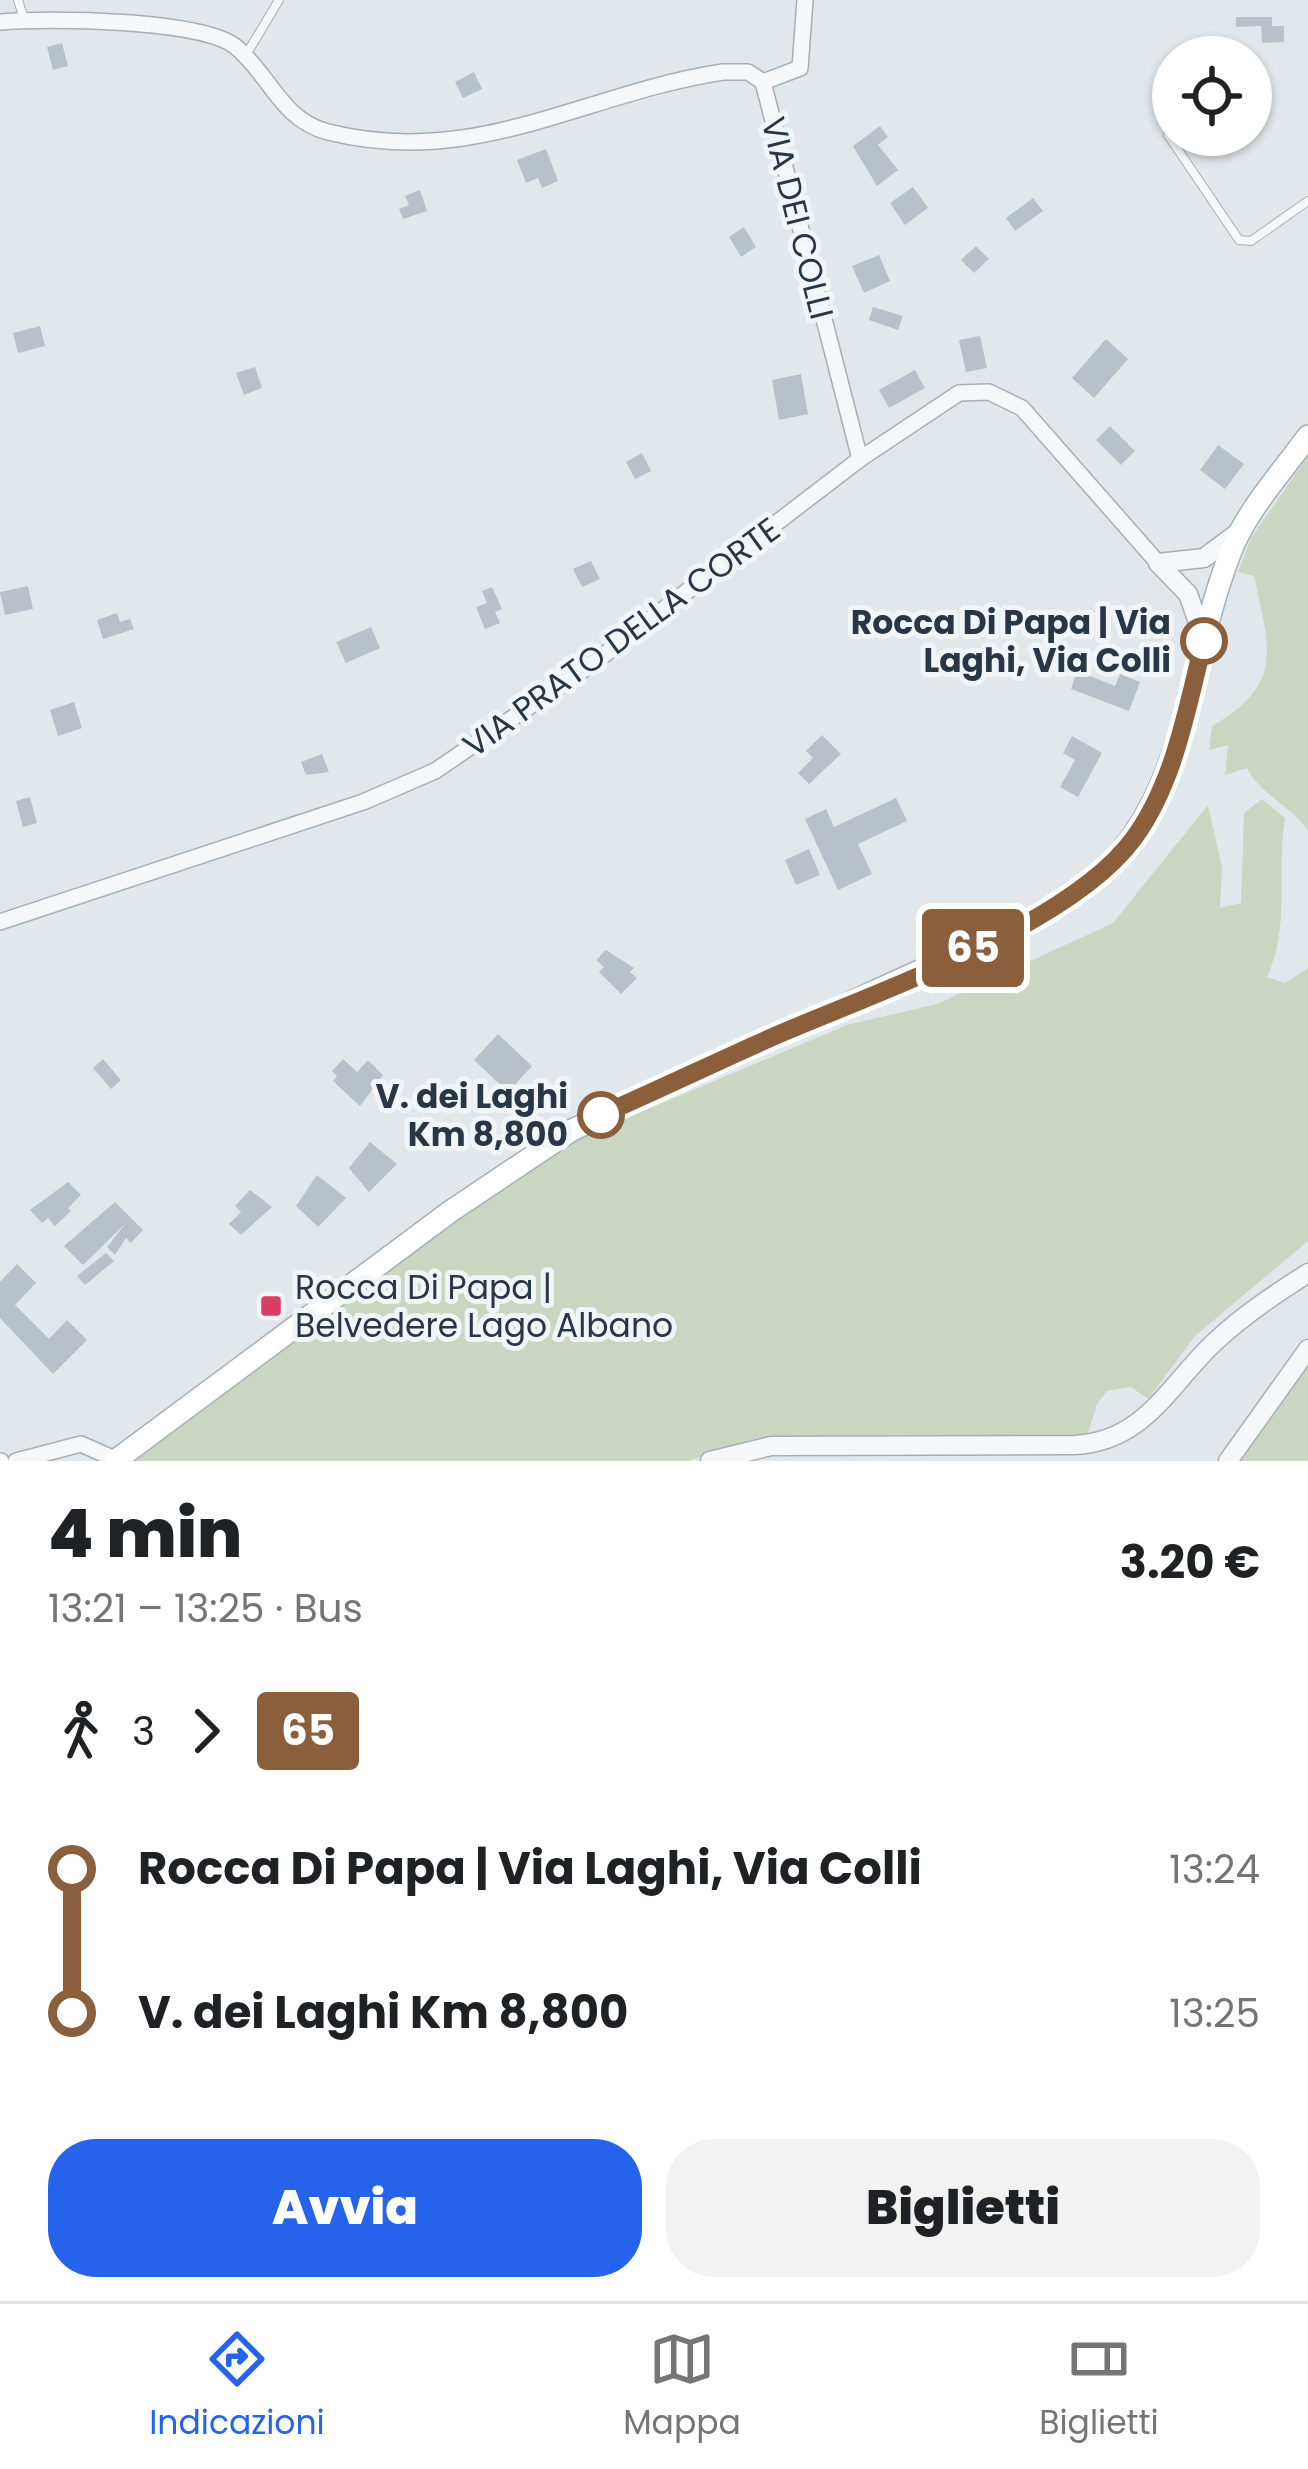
<!DOCTYPE html>
<html lang="it">
<meta charset="utf-8">
<style>
body{margin:0;font-family:Poppins,sans-serif;background:#f2f2f2;color:#202124;height:100vh;display:flex;flex-direction:column;font-size:45px;white-space:nowrap}
*{box-sizing:border-box;margin:0}
p{font-size:39px;color:#757577}
.icon{flex:none;width:66px;height:66px;fill:none;stroke:currentColor;stroke-width:2;stroke-linecap:round;stroke-linejoin:round}
.map{position:relative;height:1461px;overflow:hidden}
.drawer{display:flex;flex-direction:column;background:#fff;flex:1}
.drawer>*{flex:none}
.badge{padding:0 24px;border-radius:9px;font-size:42px;line-height:78px}
.buttons{position:absolute;left:1152px;top:36px;display:grid;gap:24px}
.buttons a{display:grid;place-items:center;width:120px;height:120px;border-radius:50%;background:#fff;box-shadow:0 3px 9px #0004;font-size:60px}
.map>.badge{position:absolute;translate:-50% -50%;box-shadow:0 0 0 6px #fff}
.legs{display:flex;align-items:center;gap:18px;height:132px;padding:0 48px;font-size:39px}
.legs p{margin-inline-start:auto}
.headline{display:flex;align-items:center;justify-content:space-between;height:204px;padding:0 48px}
h1{font-size:66px;font-weight:800;line-height:90px}
.button{display:flex;gap:24px;margin-top:auto;padding:24px 48px}
.button a{flex:1;height:138px;border-radius:48px;background:#2563eb;color:#fff;font-size:48px;font-weight:800;line-height:138px;text-align:center}
.button a+a{background:#f2f2f2;color:#202124}
ul{padding:0 48px;list-style:none}
li{display:flex;align-items:center;gap:42px;height:144px;font-size:45px}
li i{display:grid;place-items:center;width:18px;height:100%;margin:0 15px;background:currentColor}
li i::after{content:'';width:30px;height:30px;margin:-15px;border:9px solid;border-radius:50%;background:#fff}
li p{margin-inline-start:auto}
li:first-child i{background:linear-gradient(#0000 50%,currentColor 0)}
li:last-child i{background:linear-gradient(currentColor 50%,#0000 0)}
.menu{display:flex;justify-content:space-around;align-items:center;height:168px;border-top:3px solid #e0e0e0;background:#fff;font-size:33px;color:#757577}
.menu a{display:grid;justify-items:center;gap:6px}
.menu .selected{color:#2563eb}
.map>svg:first-child{display:block}
.green{fill:#cad6c2}
.building{fill:#b8c1ca}
.lines{fill:none;stroke-linecap:round;stroke-linejoin:round}
.service-casing{stroke:#a6aeb6;stroke-width:10}
.minor-casing{stroke:#a6aeb6;stroke-width:18}
.tertiary-casing{stroke:#a6aeb6;stroke-width:21}
.secondary-casing{stroke:#a6aeb6;stroke-width:24}
.service{stroke:#f5f7f9;stroke-width:8}
.minor{stroke:#f5f7f9;stroke-width:15}
.tertiary{stroke:#f5f7f9;stroke-width:18}
.secondary{stroke:#fff;stroke-width:21}
.line-1-casing{stroke:#fff;stroke-width:27}
.line-1{stroke:#8b5e3c;stroke-width:18}
.stop-1-dot{fill:#fff;stroke:#8b5e3c;stroke-width:6}
.poi-dot{fill:#d93e69;stroke:#f2f5f8;stroke-width:4.5}
.labels{text-anchor:middle;stroke-width:10;stroke-linejoin:round;paint-order:stroke}
.street-label{font-size:33px;fill:#283645;stroke:#f2f5f8}
.stop-label{font-size:33px;font-weight:bold;fill:#283645;stroke:#f2f5f8;text-anchor:end}
.poi-label{font-size:33px;fill:#283645;stroke:#f2f5f8;text-anchor:start}
</style>
<div class="map">
<svg width="1308" height="1461" viewBox="0 0 1308 1461">
<rect width="100%" height="100%" fill="#e2e7eb"/>
<!-- green -->
<g class="green">
<path d="M 1308,456 L 1308,831 C 1288,802 1261,796 1247,768 L 1225,775 L 1228,745 L 1209,750 L 1212,726 C 1284,684 1270,650 1254,576 L 1238,572 L 1251,538 Z"/>
<path d="M 1262,799 L 1285,818 C 1276,873 1291,925 1267,977 L 1285,983 L 1308,968 L 1308,1241 L 1195,1336 L 1148,1399 L 1131,1387 L 1107,1391 L 1097,1404 L 1087,1436 L 757,1438 L 688,1461 L 130,1461 L 373,1277 L 568,1143 L 847,1025 L 937,1004 L 1113,923 L 1208,805 L 1222,868 L 1220,908 L 1241,903 L 1244,813 Z"/>
<polygon points="1308,1365 1308,1461 1240,1461"/>
</g>
<!-- building -->
<g class="building">
<polygon points="1236,17 1272,17 1272,26 1284,26 1284,42 1262,43 1261,26 1236,27"/>
<polygon points="62,43 68,66 53,70 47,47"/>
<polygon points="474,72 482,89 463,98 455,82"/>
<polygon points="880,126 888,137 878,145 898,170 877,186 853,146"/>
<polygon points="546,149 558,181 542,188 538,178 526,183 517,160"/>
<polygon points="913,187 928,208 905,225 890,203"/>
<polygon points="420,190 427,211 403,219 399,209 409,205 405,196"/>
<polygon points="1033,198 1043,211 1015,231 1006,218"/>
<polygon points="744,227 756,247 741,257 729,237"/>
<polygon points="976,246 989,259 974,273 961,260"/>
<polygon points="879,255 890,281 864,293 852,266"/>
<polygon points="873,307 903,316 898,330 869,320"/>
<polygon points="40,326 45,346 18,353 13,333"/>
<polygon points="980,336 987,368 966,372 959,340"/>
<polygon points="1106,339 1128,359 1094,398 1072,378"/>
<polygon points="255,367 262,388 244,395 236,373"/>
<polygon points="915,370 925,388 889,408 879,390"/>
<polygon points="801,374 808,414 779,420 772,380"/>
<polygon points="1110,426 1135,451 1121,465 1096,440"/>
<polygon points="1218,445 1244,464 1225,489 1200,470"/>
<polygon points="642,453 651,471 635,479 626,462"/>
<polygon points="591,561 600,579 582,587 573,569"/>
<polygon points="28,586 33,609 5,615 0,592"/>
<polygon points="492,587 502,609 495,612 500,623 485,629 476,607 487,603 482,591"/>
<polygon points="117,613 120,622 130,619 134,629 103,639 97,620"/>
<polygon points="371,627 380,648 346,663 336,642"/>
<polygon points="1077,671 1115,686 1120,674 1140,682 1129,711 1071,689"/>
<polygon points="74,702 82,728 58,736 50,710"/>
<polygon points="822,735 841,754 809,784 798,773 813,758 806,751"/>
<polygon points="1072,736 1102,753 1078,797 1060,787 1075,760 1063,753"/>
<polygon points="322,754 329,772 306,775 301,762"/>
<polygon points="30,797 37,823 23,827 16,801"/>
<polygon points="896,798 907,821 858,844 872,874 838,890 805,819 826,809 834,827"/>
<polygon points="809,849 820,875 796,885 785,860"/>
<polygon points="606,950 634,968 630,972 637,978 621,994 599,972 604,967 596,960"/>
<polygon points="498,1034 532,1066 508,1092 474,1060"/>
<polygon points="103,1059 121,1080 111,1089 93,1068"/>
<polygon points="343,1059 357,1072 368,1060 383,1075 360,1106 333,1081 337,1076 332,1071"/>
<polygon points="370,1142 397,1164 369,1192 349,1168"/>
<polygon points="317,1175 346,1198 318,1227 296,1206"/>
<polygon points="68,1182 81,1195 68,1208 71,1211 55,1226 48,1218 42,1223 30,1210"/>
<polygon points="250,1190 272,1207 241,1235 229,1224 241,1212 235,1206"/>
<polygon points="115,1202 143,1230 131,1243 126,1238 115,1255 107,1247 125,1224 83,1265 64,1246"/>
<polygon points="106,1253 114,1261 85,1285 77,1276"/>
<polygon points="17,1264 36,1283 15,1305 49,1339 67,1320 87,1340 53,1374 0,1318 0,1282"/>
</g>
<g class="lines">
<!-- service casing -->
<g class="service-casing">
<g id="service">
<polyline points="18,0 24,19"/>
<polyline points="246,55 279,0"/>
<polyline points="1168,135 1239,240 1251,241 1308,201"/>
</g>
</g>
<!-- minor casing -->
<g class="minor-casing">
<g id="minor">
<path d="M 0,22 C 46,18 202,19 236,47 C 270,75 281,120 328,132 C 476,169 584,93 723,72 L 748,72 L 763,82"/>
<polyline points="763,82 860,459"/>
<polyline points="763,82 800,68 805,0"/>
<polyline points="0,922 363,802 435,771 596,661 860,459 959,393 989,392 1022,408 1158,563"/>
<polyline points="0,1461 1,1461"/>
<polyline points="16,1461 81,1444 117,1460"/>
</g>
</g>
<!-- tertiary casing -->
<g class="tertiary-casing">
<g id="tertiary">
<polyline points="1158,563 1204,558 1236,534"/>
<polyline points="1158,563 1188,594 1204,639"/>
<path d="M 710,1461 L 771,1446 L 1075,1445 C 1147,1441 1170,1382 1218,1339 C 1245,1314 1277,1293 1308,1273"/>
<polyline points="1228,1461 1308,1349"/>
</g>
</g>
<!-- secondary casing -->
<g class="secondary-casing">
<path id="secondary" d="M 115,1461 L 451,1211 L 572,1130 L 1048,912 C 1191,831 1178,687 1231,551 C 1247,510 1282,472 1308,436"/>
</g>
<!-- service -->
<use href="#service" class="service"/>
<!-- minor -->
<use href="#minor" class="minor"/>
<!-- tertiary -->
<use href="#tertiary" class="tertiary"/>
<!-- secondary -->
<use href="#secondary" class="secondary"/>
</g>
<g class="lines">
<!-- line-1 casing -->
<g class="line-1-casing">
<path id="line-1" d="M 601,1115 C 660,1089 718,1061 777,1035 C 877,992 1071,925 1134,838 C 1175,782 1187,707 1204,641"/>
</g>
<!-- line-1 -->
<use href="#line-1" class="line-1"/>
</g>
<!-- markers -->
<g class="stop-1-dot">
<circle cx="1204" cy="641" r="21"/>
<circle cx="601" cy="1115" r="21"/>
</g>
<rect class="poi-dot" x="259" y="1294" width="24" height="24" rx="6"/>
<g class="labels">
<!-- street labels -->
<g class="street-label">
<text transform="translate(798 218) rotate(76)" y="12">VIA DEI COLLI</text>
<text transform="translate(621 637) rotate(-36)" y="12">VIA PRATO DELLA CORTE</text>
</g>
<!-- stop labels -->
<g class="stop-label">
<text x="1171" y="634">Rocca Di Papa | Via<tspan x="1171" dy="38">Laghi, Via Colli</tspan></text>
<text x="568" y="1108">V. dei Laghi<tspan x="568" dy="38">Km 8,800</tspan></text>
</g>
<!-- poi labels -->
<g class="poi-label">
<text x="295" y="1299">Rocca Di Papa |<tspan x="295" dy="38">Belvedere Lago Albano</tspan></text>
</g>
</g>
</svg>
<div class="buttons">
<a><svg class="icon" aria-label="locate" viewBox="0 0 24 24"><circle cx="12" cy="12" r="6"/><path d="M12 2v4M12 18v4M2 12h4M18 12h4"/></svg></a>
</div>
<b class="badge" style="left:973px;top:948px;background:#8b5e3c;color:#fff">65</b>
</div>
<section class="drawer">
<div class="headline"><div><h1>4 min</h1><p>13:21 – 13:25 · Bus</p></div><b>3.20 €</b></div>
<div class="legs"><svg class="icon" aria-label="walk" viewBox="0 0 24 24"><circle cx="13" cy="4" r="2"/><path d="M13 8l-2 6 4 7M11 14l-3 7M7 12l3-4h3l4 4"/></svg>3<svg class="icon" aria-label="forward" viewBox="0 0 24 24"><path d="M9 5l7 7-7 7"/></svg><b class="badge" style="background:#8b5e3c;color:#fff">65</b></div>
<ul>
<li><i style="color:#8b5e3c"></i><b>Rocca Di Papa | Via Laghi, Via Colli</b><p>13:24</p></li>
<li><i style="color:#8b5e3c"></i><b>V. dei Laghi Km 8,800</b><p>13:25</p></li>
</ul>
<div class="button"><a>Avvia</a><a>Biglietti</a></div>
</section>
<nav class="menu">
<a class="selected"><svg class="icon" aria-label="directions" viewBox="0 0 24 24"><path d="M12 3l9 9-9 9-9-9zM9 14v-3h6M13 9l2 2-2 2"/></svg>Indicazioni</a>
<a><svg class="icon" aria-label="map" viewBox="0 0 24 24"><path d="M3 6l6-2 6 2 6-2v14l-6 2-6-2-6 2zM9 4v14M15 6v14"/></svg>Mappa</a>
<a><svg class="icon" aria-label="tickets" viewBox="0 0 24 24"><path d="M3 7h18v10H3zM15 7v10"/></svg>Biglietti</a>
</nav>
